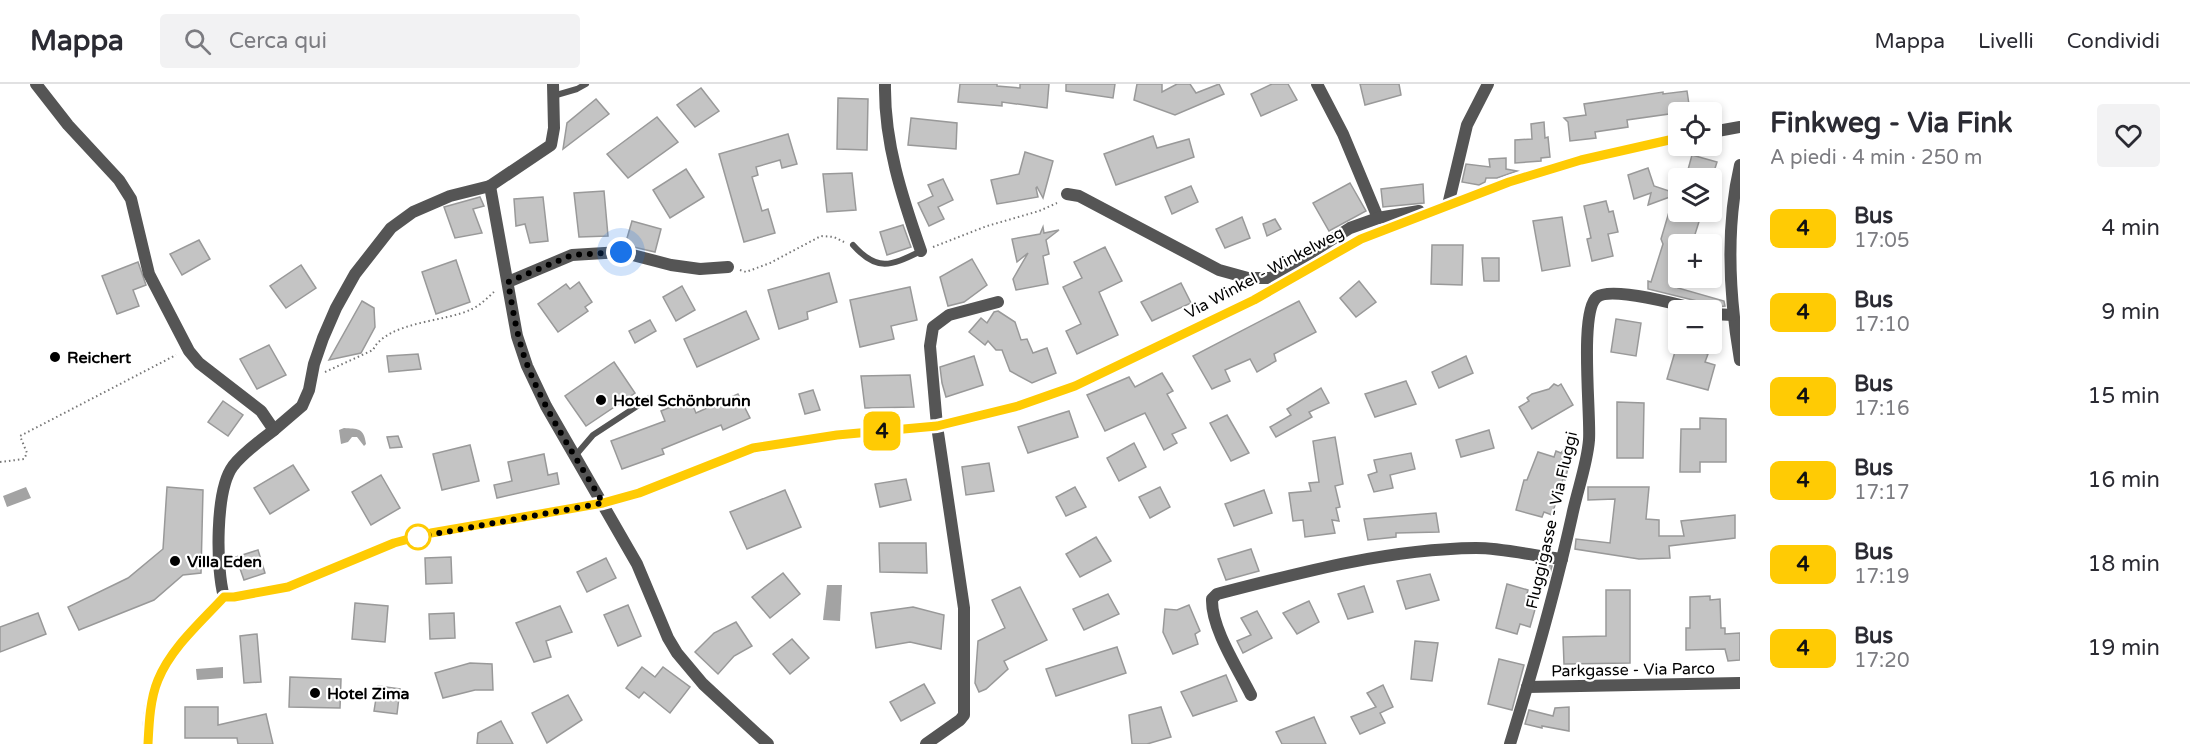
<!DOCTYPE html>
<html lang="it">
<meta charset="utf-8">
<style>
body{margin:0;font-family:"Varela Round",sans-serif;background:#f2f2f3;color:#2b2b33;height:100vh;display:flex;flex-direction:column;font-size:22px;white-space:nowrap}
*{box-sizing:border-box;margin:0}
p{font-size:20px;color:#7c7c81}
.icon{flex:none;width:33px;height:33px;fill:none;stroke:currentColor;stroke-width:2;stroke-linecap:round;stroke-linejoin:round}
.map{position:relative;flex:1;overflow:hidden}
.sheet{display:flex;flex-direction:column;background:#fff;width:450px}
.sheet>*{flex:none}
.badge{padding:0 12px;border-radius:9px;font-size:21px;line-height:39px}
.tools{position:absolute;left:1668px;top:18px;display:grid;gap:12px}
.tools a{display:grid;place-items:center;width:54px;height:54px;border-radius:6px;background:#fff;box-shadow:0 3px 9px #0003;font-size:30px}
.you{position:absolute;width:30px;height:30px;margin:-15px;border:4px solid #fff;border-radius:50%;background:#1a73e8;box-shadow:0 0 0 9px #1a73e833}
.map>.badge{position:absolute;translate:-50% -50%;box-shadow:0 0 0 3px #fff}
.round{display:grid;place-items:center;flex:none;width:63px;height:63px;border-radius:6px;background:#f2f2f3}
.head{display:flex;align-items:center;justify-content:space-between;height:102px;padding:0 30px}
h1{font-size:28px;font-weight:700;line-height:45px}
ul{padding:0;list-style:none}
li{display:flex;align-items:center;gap:18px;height:84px;padding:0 30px}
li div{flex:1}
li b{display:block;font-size:22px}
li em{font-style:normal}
li .badge{min-width:66px;font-weight:700;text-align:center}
header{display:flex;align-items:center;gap:36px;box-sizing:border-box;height:84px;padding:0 30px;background:#fff;border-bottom:2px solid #e1e1e2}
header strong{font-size:28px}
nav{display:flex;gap:33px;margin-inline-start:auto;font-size:21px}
.search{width:420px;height:54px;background:#f2f2f3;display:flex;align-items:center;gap:15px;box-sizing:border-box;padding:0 21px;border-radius:6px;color:#7c7c81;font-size:22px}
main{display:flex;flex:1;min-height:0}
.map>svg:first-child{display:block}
.water{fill:#a3a3a3}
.building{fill:#c4c4c4;stroke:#999;stroke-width:1.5}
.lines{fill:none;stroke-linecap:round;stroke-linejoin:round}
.path{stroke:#777;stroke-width:2;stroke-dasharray:1.5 3;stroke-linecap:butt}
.service{stroke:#555;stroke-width:6}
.minor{stroke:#555;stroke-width:12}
.line-casing{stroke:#fff;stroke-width:14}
.line{stroke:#ffcb04;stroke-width:9}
.walk{stroke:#000;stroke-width:6;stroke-dasharray:0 10.8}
.poi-dot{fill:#000;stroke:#fff;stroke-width:2}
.stop-dot{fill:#fff;stroke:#ffcb04;stroke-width:3}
.labels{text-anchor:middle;stroke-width:4.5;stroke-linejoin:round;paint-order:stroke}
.street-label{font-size:16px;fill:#000;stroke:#fff}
.poi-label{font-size:16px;font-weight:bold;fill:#000;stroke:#fff;text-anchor:start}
</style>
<header>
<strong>Mappa</strong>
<div class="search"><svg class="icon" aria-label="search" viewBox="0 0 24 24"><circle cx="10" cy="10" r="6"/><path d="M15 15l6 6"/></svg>Cerca qui</div>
<nav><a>Mappa</a><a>Livelli</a><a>Condividi</a></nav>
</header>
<main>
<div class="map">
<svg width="1740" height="660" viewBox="0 0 1740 660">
<rect width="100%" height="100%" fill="#fff"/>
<!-- water -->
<g class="water">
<path d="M 344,344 C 357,345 364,343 366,360 L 364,362 L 357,353 L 352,353 L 348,358 L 341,360 L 339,346 Z"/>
<polygon points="26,403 31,414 7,423 3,412"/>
<polygon points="827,501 842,501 840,537 823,536"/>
<polygon points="223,583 223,594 197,596 196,585"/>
</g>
<!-- building -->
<g class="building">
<polygon points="960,0 997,0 997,2 1020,4 1020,0 1049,0 1047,24 1002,18 1002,22 958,18"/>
<polygon points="1066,0 1115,0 1113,14 1066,7"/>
<polygon points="1137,0 1162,0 1162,8 1177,0 1190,0 1196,9 1219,0 1224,10 1175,31 1134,16"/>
<polygon points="1272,0 1288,0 1297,16 1261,32 1251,10"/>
<polygon points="1360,0 1399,0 1401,11 1365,21"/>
<polygon points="701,4 719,27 695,43 677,21"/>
<polygon points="1687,7 1690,27 1627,36 1628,43 1595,48 1596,54 1570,57 1568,38 1564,34 1586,31 1584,20 1663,8 1663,10"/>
<polygon points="838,14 868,15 867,66 837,65"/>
<polygon points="596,15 609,30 563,65 567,39"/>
<polygon points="657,33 678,58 628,94 607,70"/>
<polygon points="911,34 957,39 956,65 908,61"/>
<polygon points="1544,38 1545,54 1548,53 1550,73 1541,74 1541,77 1515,79 1515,56 1532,55 1531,40"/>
<polygon points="788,50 797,80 782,84 780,76 756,83 758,91 752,93 762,127 768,125 775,149 744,158 719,70"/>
<polygon points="1153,52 1157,64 1189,55 1194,73 1116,101 1104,70"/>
<polygon points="1025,68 1053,77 1043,114 1037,103 1036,104 1038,113 997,120 991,96 1019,90"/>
<polygon points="1692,71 1717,78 1712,94 1686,93"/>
<polygon points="1506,74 1506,85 1517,87 1497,94 1486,94 1485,98 1479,101 1462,98 1466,80 1490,83 1489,75"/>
<polygon points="1648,84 1654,102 1678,110 1648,121 1651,109 1634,115 1628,91"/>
<polygon points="686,85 704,113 670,134 653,106"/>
<polygon points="852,89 856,126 827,128 823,90"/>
<polygon points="943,95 953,116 938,123 944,135 929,142 918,119 933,112 928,101"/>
<polygon points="1350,99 1366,127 1329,147 1313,119"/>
<polygon points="1423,100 1424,119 1383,123 1381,105"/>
<polygon points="1191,102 1198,118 1172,130 1165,113"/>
<polygon points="604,107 608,152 579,153 574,109"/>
<polygon points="480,113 484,122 473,125 482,149 455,154 444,123"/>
<polygon points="543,113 548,157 530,159 525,140 516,142 514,115"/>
<polygon points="1606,117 1609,128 1613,127 1618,148 1608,150 1613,172 1592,177 1587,155 1591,154 1584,122"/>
<polygon points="1669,128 1702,128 1692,160 1678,160 1678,204 1724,217 1725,222 1707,224 1701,218 1648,205 1648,197 1651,198 1663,160 1661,155"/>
<polygon points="1242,133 1250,154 1225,164 1216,145"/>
<polygon points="1562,133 1570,182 1542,187 1533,137"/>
<polygon points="1275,135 1281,145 1267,152 1263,140"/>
<polygon points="632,137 661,145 655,168 625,161"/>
<polygon points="903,141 911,163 887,171 880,148"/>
<polygon points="1043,143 1044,149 1059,146 1046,156 1049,170 1043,172 1048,200 1016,206 1013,195 1028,169 1017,178 1012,155 1040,150"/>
<polygon points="199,156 210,175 182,191 170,170"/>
<polygon points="1432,161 1463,161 1462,201 1431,200"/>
<polygon points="1105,163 1122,197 1099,208 1118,251 1077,270 1066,247 1081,240 1063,203 1082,194 1074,178"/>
<polygon points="1482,174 1499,174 1499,197 1484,197"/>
<polygon points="972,175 987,201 964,218 948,222 940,193"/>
<polygon points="456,176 470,218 436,230 422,188"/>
<polygon points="138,178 146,201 133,206 139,222 117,230 102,192"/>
<polygon points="301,181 316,204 286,224 270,202"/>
<polygon points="829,189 837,218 807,228 808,235 779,245 768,206"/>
<polygon points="1359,197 1376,218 1356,233 1340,214"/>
<polygon points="579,198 592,218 585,223 588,227 558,248 538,220 566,200 570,205"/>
<polygon points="1181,199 1191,219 1152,237 1141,218"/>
<polygon points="682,202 695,226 676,237 663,213"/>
<polygon points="910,203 917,236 891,242 894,255 860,263 850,216"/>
<polygon points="362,217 374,224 375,243 361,269 329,276"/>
<polygon points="1299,217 1316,248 1274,270 1276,277 1257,288 1250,275 1225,286 1230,297 1212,305 1193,272"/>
<polygon points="746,227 759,255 697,283 684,255"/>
<polygon points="998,227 1015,238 1021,256 1027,255 1033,269 1047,264 1056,289 1032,299 1010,287 1002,266 996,266 988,257 985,261 969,248 981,234 987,239 994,228"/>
<polygon points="1616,235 1641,239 1636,272 1611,268"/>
<polygon points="650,236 656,247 635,259 629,247"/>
<polygon points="269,261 286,291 257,305 240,275"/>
<polygon points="1677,261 1708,270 1705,278 1715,281 1708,306 1667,295"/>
<polygon points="418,270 421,285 389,288 387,272"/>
<polygon points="974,272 983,301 946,313 942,299 940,283"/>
<polygon points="1466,272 1473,289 1439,304 1432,288"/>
<polygon points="614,278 635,309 586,342 565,312"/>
<polygon points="1162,289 1173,307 1167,310 1186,344 1172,350 1177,359 1164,366 1145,329 1105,347 1087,311 1129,293 1135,303"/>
<polygon points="910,291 914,323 865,324 861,292"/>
<polygon points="1406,297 1416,320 1375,333 1365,310"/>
<polygon points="1554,300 1558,302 1561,300 1573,321 1532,345 1519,323 1529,317 1527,314 1532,310 1549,305"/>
<polygon points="1321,304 1329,319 1309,328 1312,333 1276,353 1270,343 1291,331 1287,325"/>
<polygon points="813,306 820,326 805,330 799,310"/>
<polygon points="738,310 750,334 723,346 721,341 662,365 664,370 622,385 611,357 665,337 661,327 690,315 696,329"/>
<polygon points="223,317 243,331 228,352 208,338"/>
<polygon points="1617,318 1644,319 1643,374 1617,374"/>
<polygon points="1069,327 1078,353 1028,369 1018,343"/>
<polygon points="1227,331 1249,369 1231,377 1210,339"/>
<polygon points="1700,334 1726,335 1726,378 1700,378 1700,388 1680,388 1681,345 1700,345"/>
<polygon points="1489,346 1494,364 1461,373 1456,356"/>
<polygon points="1577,349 1565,396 1563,395 1552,431 1544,428 1542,433 1516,426 1524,396 1527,396 1538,368 1554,373 1556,367 1561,369"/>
<polygon points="398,352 402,363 390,364 387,353"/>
<polygon points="1335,353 1343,400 1335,402 1340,423 1336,424 1339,437 1332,436 1335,449 1305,453 1303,436 1293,437 1289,409 1311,407 1309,399 1319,398 1313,357"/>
<polygon points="1134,359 1146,383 1119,397 1107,374"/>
<polygon points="470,361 479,397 442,406 433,370"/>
<polygon points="1411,369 1415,385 1390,391 1393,404 1374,408 1368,391 1377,388 1374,376"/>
<polygon points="544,370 548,391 557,389 559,400 497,414 494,401 512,397 508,378"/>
<polygon points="989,379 994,407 966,411 962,383"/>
<polygon points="293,381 309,406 270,430 254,404"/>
<polygon points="381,391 400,424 371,441 352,408"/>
<polygon points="906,395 911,416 880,423 875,400"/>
<polygon points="167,403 203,406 201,489 183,491 154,516 79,546 68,523 128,494 163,465"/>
<polygon points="1075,403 1086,423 1066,432 1056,413"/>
<polygon points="1160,403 1170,423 1150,434 1139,413"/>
<polygon points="1588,403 1649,403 1646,435 1659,436 1659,452 1684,452 1681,437 1735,431 1735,454 1669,462 1670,474 1639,475 1575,465 1576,455 1610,459 1615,415 1588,416"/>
<polygon points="785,406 801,443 747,465 730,428"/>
<polygon points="1264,406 1272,429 1234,442 1225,420"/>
<polygon points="1436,429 1439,448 1396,449 1396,453 1368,456 1364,435"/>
<polygon points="1096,453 1111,477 1080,493 1066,470"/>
<polygon points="879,459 926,459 927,489 880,488"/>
<polygon points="1251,465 1259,487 1226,496 1218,475"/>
<polygon points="258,466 265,489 244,496 236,473"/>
<polygon points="451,473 452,499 426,500 425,474"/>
<polygon points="606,474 616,494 587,508 577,488"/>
<polygon points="1539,480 1552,482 1549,493 1537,490"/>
<polygon points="783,489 800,510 770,534 752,513"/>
<polygon points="1430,490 1439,516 1406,525 1397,497"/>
<polygon points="1507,500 1528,506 1525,518 1536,522 1530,543 1520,540 1517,550 1496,544"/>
<polygon points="1364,502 1373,528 1348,535 1338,510"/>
<polygon points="1020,503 1047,556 1004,577 1008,585 986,605 979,608 975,599 978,557 1005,544 992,516"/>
<polygon points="1606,506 1630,506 1630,579 1564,580 1563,553 1606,552"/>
<polygon points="1108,510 1119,530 1084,546 1073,525"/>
<polygon points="1710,512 1710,516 1720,515 1721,544 1725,544 1725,550 1740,549 1740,576 1728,577 1725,565 1686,566 1686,544 1690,544 1690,513"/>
<polygon points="1309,517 1319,538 1297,550 1283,529"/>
<polygon points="355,519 388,522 385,558 352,555"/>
<polygon points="628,521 641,552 618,562 604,531"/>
<polygon points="1189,521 1200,547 1195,550 1198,560 1173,570 1163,548 1165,525 1177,526"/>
<polygon points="560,522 572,548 546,557 551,573 534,578 516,539"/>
<polygon points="913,523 944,531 941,565 910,558 876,564 871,529"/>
<polygon points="1257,527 1272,554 1243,569 1237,557 1251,551 1241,534"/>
<polygon points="38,529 46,550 0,568 0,543"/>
<polygon points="454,529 455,554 430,555 429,530"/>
<polygon points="736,538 752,562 734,572 718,590 695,568 714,549"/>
<polygon points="257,550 261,598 244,599 240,552"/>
<polygon points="792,555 809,574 790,590 773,570"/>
<polygon points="1415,557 1438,559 1432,597 1411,595"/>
<polygon points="1117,563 1126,589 1056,612 1046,585"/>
<polygon points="1499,575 1524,581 1512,626 1488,620"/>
<polygon points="470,579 492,580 493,606 475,606 443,614 435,589"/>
<polygon points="642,583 655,593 663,583 690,603 670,629 644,608 639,614 626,604"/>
<polygon points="1226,591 1237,617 1193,632 1181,608"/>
<polygon points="290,593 341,595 340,624 289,623"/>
<polygon points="924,600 935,619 901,637 890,618"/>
<polygon points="1383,601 1393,623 1380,629 1385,639 1360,650 1351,633 1376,623 1367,609"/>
<polygon points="378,602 400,605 397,630 374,627"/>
<polygon points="568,611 582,636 547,659 532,629"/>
<polygon points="185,623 218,623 218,641 266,630 273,660 238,660 237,654 185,654"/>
<polygon points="1161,623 1171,653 1147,660 1132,660 1129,631"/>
<polygon points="1569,623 1569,647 1542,642 1542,644 1525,640 1529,626 1553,632 1555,624"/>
<polygon points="1314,633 1326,660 1282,660 1276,648"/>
<polygon points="501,637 513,660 477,660 478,649"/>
</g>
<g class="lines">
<!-- path -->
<g class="path">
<polyline points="933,163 987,142 1039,127 1057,119"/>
<polyline points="740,186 746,188 770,179 821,152 834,153 844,158"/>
<path d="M 325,288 L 373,266 C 387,237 447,238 472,225 C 481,221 488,213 495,207"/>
<polyline points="0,378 24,375 27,369 20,352 176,271"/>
</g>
<!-- service -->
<g class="service">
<polyline points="553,12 577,5 586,0"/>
<path d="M 853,161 C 878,189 892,181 921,167"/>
<polyline points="575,372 593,351 651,313"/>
</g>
<!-- minor -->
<g class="minor">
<path d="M 36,0 L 68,41 L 119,96 L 131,115 L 149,190 L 189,267 L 199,279 L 261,327 L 274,346 C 260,357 244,368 233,382 C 215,406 216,485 224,513"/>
<path d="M 885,0 C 884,58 902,113 921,167"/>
<polyline points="1317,0 1343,50 1378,134"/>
<polyline points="1712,48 1740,43"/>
<path d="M 1740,81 C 1725,145 1729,211 1740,276"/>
<polyline points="490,102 517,252 527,282 546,322 637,480 668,554 677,569 703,600 768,660"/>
<polyline points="1067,110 1079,112 1219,186 1248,194 1271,194 1350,144 1378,134 1419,127"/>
<polyline points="1448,121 1467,41 1488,0"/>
<polyline points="508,198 572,171 621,168 671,181 700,185 728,183"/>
<polyline points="1712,230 1733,231"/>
<polyline points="274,346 302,322 309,306 314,280 323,254 336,224 355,190 391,144 413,128 450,112 490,102 551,61 554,44 553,0"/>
<polyline points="1527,603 1740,599"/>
<path d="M 1251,611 C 1238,585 1211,544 1212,515 L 1217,510 C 1302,488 1388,465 1476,464 C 1504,464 1534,472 1562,475"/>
<path d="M 148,660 C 148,640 150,615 158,596 C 171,564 200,539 224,513 L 234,513 L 288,503 L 394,459 L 431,449 L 603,419 L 639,409 L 753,364 L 837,351 L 937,342 L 1018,322 L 1075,302 L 1254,216 L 1361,155 L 1509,98 L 1581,76 L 1678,54"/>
<polyline points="926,660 960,636 964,631 964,524 937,342 930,262 933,243 949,231 998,218"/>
<path d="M 1510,660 C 1533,585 1555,509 1572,432 C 1577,407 1587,381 1589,356 C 1591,331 1579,227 1597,213 C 1611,202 1681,221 1699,226"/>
</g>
</g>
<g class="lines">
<!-- line casing -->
<g class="line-casing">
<path id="line" d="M 148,660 C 149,640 150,615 158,596 C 171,564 200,539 224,513 L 234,513 L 288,503 L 394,459 L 431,449 L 603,419 L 639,409 L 753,364 L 837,351 L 937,342 L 1018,322 L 1075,302 L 1254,216 L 1361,155 L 1509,98 L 1581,76 L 1678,54"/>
</g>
<!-- line -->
<use href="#line" class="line"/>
<!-- walk -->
<path class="walk" d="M 418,453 L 603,419 C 577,375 547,331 528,283 C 517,255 513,226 508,198 L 572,171 L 621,168"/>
</g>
<!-- markers -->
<g class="poi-dot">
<circle cx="55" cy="273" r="6"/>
<circle cx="601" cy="316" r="6"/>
<circle cx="175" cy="477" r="6"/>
<circle cx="315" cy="609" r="6"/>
</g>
<circle class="stop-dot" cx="418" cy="453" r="12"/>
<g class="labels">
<!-- street labels -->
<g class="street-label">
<text transform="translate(1264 188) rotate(-28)" y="6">Via Winkel - Winkelweg</text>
<text transform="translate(1551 436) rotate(-77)" y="6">Fluggigasse - Via Fluggi</text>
<text transform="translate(1633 585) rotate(-1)" y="6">Parkgasse - Via Parco</text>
</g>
<!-- poi labels -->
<g class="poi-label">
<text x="67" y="279">Reichert</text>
<text x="613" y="322">Hotel Schönbrunn</text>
<text x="187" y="483">Villa Eden</text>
<text x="327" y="615">Hotel Zima</text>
</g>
</g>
</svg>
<div class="tools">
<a><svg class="icon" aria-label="locate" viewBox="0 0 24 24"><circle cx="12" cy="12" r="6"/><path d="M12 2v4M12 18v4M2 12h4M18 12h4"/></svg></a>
<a><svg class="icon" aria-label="layers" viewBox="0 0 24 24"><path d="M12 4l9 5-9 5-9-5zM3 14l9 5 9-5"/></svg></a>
<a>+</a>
<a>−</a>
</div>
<div class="you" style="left:621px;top:168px"></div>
<b class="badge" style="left:882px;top:347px;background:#ffcb04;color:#111">4</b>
</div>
<section class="sheet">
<div class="head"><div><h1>Finkweg - Via Fink</h1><p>A piedi · 4 min · 250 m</p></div><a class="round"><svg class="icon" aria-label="heart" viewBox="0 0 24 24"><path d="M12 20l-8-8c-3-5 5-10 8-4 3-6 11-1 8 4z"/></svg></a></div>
<ul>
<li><span class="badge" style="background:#ffcb04;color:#111">4</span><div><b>Bus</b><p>17:05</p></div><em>4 min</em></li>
<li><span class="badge" style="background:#ffcb04;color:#111">4</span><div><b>Bus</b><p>17:10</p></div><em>9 min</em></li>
<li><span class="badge" style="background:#ffcb04;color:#111">4</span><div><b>Bus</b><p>17:16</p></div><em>15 min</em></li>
<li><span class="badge" style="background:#ffcb04;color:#111">4</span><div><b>Bus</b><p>17:17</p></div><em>16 min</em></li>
<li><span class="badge" style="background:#ffcb04;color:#111">4</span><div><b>Bus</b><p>17:19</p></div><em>18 min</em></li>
<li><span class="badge" style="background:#ffcb04;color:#111">4</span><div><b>Bus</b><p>17:20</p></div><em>19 min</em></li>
</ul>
</section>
</main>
